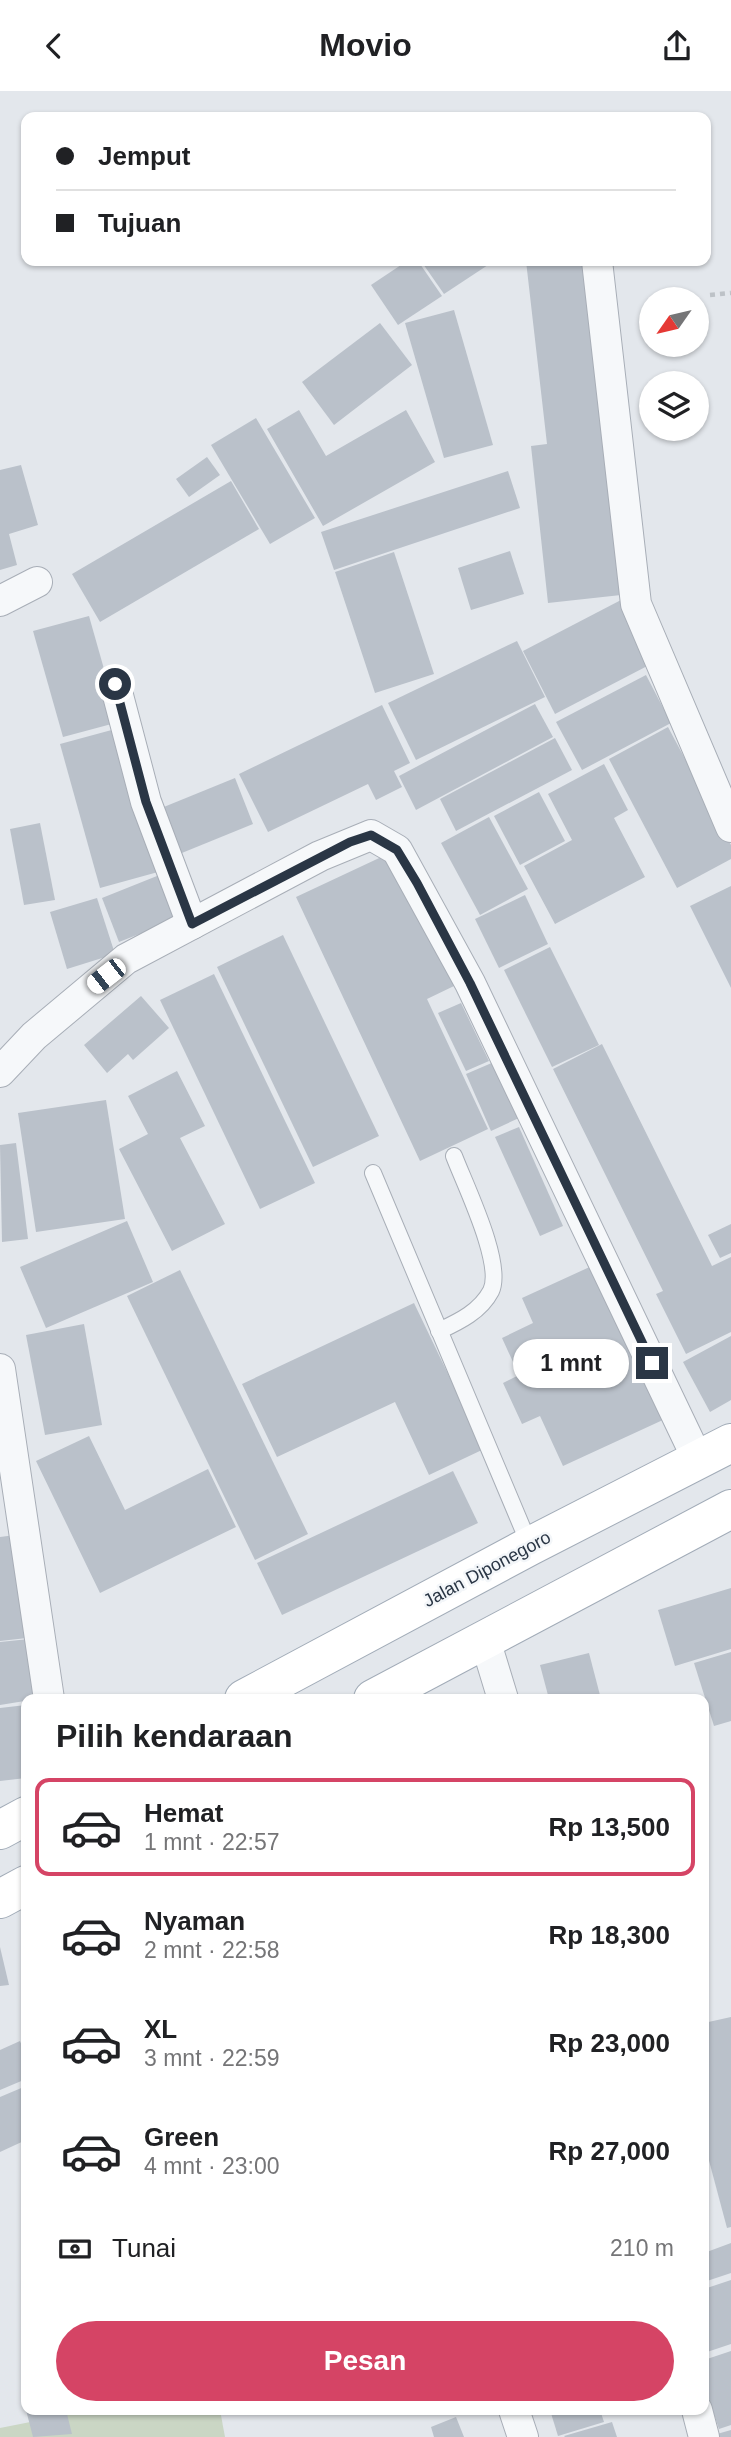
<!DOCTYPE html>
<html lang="id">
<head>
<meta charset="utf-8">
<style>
  :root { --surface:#fff; --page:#f2f2f2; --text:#202124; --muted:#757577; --line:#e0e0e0; --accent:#d54465 }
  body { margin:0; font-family:Arial,sans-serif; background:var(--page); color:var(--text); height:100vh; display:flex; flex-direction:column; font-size:26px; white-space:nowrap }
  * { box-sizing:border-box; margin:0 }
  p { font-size:23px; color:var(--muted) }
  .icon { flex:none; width:38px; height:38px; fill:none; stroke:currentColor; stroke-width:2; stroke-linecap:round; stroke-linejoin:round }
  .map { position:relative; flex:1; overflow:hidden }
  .drawer { position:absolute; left:21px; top:1603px; width:688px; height:721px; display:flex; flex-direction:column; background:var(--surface); border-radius:14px; box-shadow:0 2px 5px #0004 }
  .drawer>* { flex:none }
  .guide { position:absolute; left:21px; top:21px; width:690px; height:154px; border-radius:14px; box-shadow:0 2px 5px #0004; display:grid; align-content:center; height:154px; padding:0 35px; background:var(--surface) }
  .needle { width:46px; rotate:236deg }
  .tools { position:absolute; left:639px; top:196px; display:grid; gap:14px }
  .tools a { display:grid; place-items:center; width:70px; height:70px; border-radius:50%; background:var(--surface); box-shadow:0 2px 5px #0004; font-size:35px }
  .end { position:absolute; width:32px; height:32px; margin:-16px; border:9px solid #2a3645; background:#fff; box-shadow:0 0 0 4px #fff }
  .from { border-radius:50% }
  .bubble { position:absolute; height:49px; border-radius:24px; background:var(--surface); box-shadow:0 2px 5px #0004; font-size:23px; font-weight:600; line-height:49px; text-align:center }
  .car { position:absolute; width:21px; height:42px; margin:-21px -10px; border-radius:9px; box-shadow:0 0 5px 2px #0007; background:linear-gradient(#fff 24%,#345 0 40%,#fff 0 76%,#345 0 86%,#fff 0) }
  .guide b { display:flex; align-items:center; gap:24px; height:66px; font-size:26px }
  .guide b+b { border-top:2px solid var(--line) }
  .guide i { width:18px; height:18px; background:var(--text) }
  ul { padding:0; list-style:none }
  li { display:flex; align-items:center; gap:21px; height:98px; margin:0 14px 10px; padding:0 21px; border:4px solid transparent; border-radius:14px }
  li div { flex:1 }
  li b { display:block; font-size:26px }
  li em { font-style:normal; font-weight:600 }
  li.on { border-color:var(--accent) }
  li>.icon { width:63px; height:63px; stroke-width:1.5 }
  h2 { padding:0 35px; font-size:32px; line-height:84px }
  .pay { display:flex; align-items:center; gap:18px; height:77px; padding:0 35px; font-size:26px }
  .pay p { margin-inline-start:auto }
  .button { display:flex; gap:14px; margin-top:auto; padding:14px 35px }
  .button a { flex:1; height:80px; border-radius:42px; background:var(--accent); color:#fff; font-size:28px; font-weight:600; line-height:80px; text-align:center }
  header { display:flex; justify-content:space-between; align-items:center; height:91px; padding:0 35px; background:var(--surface); font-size:32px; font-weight:600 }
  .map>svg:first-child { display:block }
  .green { fill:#cad6c4 }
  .building { fill:#bac1ca }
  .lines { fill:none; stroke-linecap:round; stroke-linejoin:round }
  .service-casing { stroke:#a8aeb7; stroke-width:18 }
  .minor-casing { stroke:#a8aeb7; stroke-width:32 }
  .primary-casing { stroke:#a2acb8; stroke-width:40 }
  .path { stroke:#bdc2c7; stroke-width:4.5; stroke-dasharray:5 5; stroke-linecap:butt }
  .service { stroke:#f6f8fa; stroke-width:16 }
  .minor { stroke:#f6f8fa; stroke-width:30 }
  .primary { stroke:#fff; stroke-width:38 }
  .route { stroke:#2a3645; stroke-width:9 }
  .labels { text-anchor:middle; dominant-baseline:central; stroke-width:5; stroke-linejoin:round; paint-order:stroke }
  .street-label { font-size:18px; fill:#2a3645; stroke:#f3f6f9 }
</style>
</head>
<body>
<header><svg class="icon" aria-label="back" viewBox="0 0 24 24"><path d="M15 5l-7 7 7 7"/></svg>Movio<svg class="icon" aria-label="share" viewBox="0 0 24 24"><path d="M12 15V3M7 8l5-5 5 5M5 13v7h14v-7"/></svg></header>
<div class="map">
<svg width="731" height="2346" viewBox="0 0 731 2346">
  <rect width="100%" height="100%" fill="#e3e7ec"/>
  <polygon class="green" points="91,2319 220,2319 225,2346 0,2346 0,2337"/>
  <g class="building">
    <polygon points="407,170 418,170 442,205 398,234 371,194"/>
    <polygon points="421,170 494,170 444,203"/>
    <polygon points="526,170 584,170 621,504 548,512 531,355 547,353"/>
    <polygon points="454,219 493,354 444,367 405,232"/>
    <polygon points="380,232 412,274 334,334 302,291"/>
    <polygon points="299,319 326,365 406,319 435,371 323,435 267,338"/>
    <polygon points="256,327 315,427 270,453 211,354"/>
    <polygon points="207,366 220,384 189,406 176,388"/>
    <polygon points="21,374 38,434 9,443 17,474 0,479 0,379"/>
    <polygon points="508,380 520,417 334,479 321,441"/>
    <polygon points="231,390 259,438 100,531 72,483"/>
    <polygon points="510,460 524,503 471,519 458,477"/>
    <polygon points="394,461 434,583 375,602 335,481"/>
    <polygon points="621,509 653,572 555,623 523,560"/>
    <polygon points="89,525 119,631 63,646 33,540"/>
    <polygon points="517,550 545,606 416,669 388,612"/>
    <polygon points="646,584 671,632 582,679 556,631"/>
    <polygon points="535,613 553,646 416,719 399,685"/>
    <polygon points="382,614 410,672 394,680 402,696 376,709 368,693 268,741 239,683"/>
    <polygon points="668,636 731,754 731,768 677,797 609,668"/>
    <polygon points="119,637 158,781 100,797 60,653"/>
    <polygon points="555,647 572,679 456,740 440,708"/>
    <polygon points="604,673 628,719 614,727 645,786 555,833 524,775 572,749 548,703"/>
    <polygon points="235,687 253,733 172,766 154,720"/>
    <polygon points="539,701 565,750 520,774 494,725"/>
    <polygon points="489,726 528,798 480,824 441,752"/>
    <polygon points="40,732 55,809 24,814 10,738"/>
    <polygon points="392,761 454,895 427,908 488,1038 420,1070 296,806"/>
    <polygon points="162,783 180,827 119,851 102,807"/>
    <polygon points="731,795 731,897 690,815"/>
    <polygon points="525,804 548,853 499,877 475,828"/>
    <polygon points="97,807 115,863 67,878 50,821"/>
    <polygon points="283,844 379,1045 313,1076 217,876"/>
    <polygon points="550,856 599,954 552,976 504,879"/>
    <polygon points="214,883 315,1092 260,1118 160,909"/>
    <polygon points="141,905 169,937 133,969 128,963 107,982 84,954"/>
    <polygon points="461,912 489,970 466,980 438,922"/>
    <polygon points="602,953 712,1175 731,1166 731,1241 686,1263 656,1203 663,1200 553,978"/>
    <polygon points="494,971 519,1027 491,1040 466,983"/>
    <polygon points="177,980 205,1035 180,1047 225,1133 172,1160 119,1058 148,1043 128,1005"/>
    <polygon points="106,1009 125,1128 36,1141 18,1022"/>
    <polygon points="519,1036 563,1135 540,1145 495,1046"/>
    <polygon points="16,1052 28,1148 2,1151 0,1054"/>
    <polygon points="127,1130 153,1191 46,1237 20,1176"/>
    <polygon points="731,1133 731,1162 720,1167 708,1144"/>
    <polygon points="594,1174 665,1328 563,1375 540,1325 522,1333 503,1292 519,1284 502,1247 533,1232 522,1207"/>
    <polygon points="180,1179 308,1443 255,1469 127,1205"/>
    <polygon points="414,1212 484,1358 429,1384 395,1311 277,1366 242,1293"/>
    <polygon points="84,1233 102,1334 45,1344 26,1244"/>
    <polygon points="731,1245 731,1309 710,1321 683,1271"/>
    <polygon points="89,1345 125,1419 208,1378 236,1436 100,1502 36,1370"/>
    <polygon points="453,1380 478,1432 282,1524 257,1472"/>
    <polygon points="23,1443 36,1546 0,1550 0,1446"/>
    <polygon points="731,1497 731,1558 675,1575 658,1519"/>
    <polygon points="29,1548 37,1608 0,1614 0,1551"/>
    <polygon points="731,1561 731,1630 714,1635 694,1572"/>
    <polygon points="589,1562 601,1608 549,1608 540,1574"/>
    <polygon points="26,1614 26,1687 0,1690 0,1617"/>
    <polygon points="0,1856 9,1894 0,1895"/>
    <polygon points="731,1926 731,2136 727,2137 704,2051 704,1932"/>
    <polygon points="20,1950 26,1965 26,1988 0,1999 0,1959"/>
    <polygon points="26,1995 26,2049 0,2061 0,2006"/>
    <polygon points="731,2152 731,2182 704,2191 704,2162"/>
    <polygon points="731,2189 731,2253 704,2262 704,2198"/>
    <polygon points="731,2260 731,2334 719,2338 709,2308 704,2308 704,2269"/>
    <polygon points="26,2319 66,2319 72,2343 33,2346"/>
    <polygon points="550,2319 600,2319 604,2331 558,2345"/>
    <polygon points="456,2326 464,2346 434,2346 431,2336"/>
    <polygon points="612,2331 617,2346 565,2346 564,2345"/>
    <polygon points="731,2339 731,2346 710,2346 710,2345"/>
  </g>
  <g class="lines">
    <defs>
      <g id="service">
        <polyline points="373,1082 530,1455"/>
        <path d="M439 1240C458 1231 480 1221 491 1200 504 1173 465 1094 454 1065"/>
      </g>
      <g id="minor">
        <polyline points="597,170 636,513 731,736"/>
        <polyline points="0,510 37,491"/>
        <polyline points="115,593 146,711 192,833"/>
        <polyline points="0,981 34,945 126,868 320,765 371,744 397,759 470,892 698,1369"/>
        <polyline points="0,1278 49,1608"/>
        <polyline points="485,1549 503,1608"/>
        <polyline points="514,2319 523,2346"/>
        <polyline points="697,2319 704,2346"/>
      </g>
      <g id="primary">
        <polyline points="244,1608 530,1455 731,1352"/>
        <polyline points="373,1608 731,1418"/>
        <polyline points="0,1739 26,1725"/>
        <polyline points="0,1808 26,1794"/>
      </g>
    </defs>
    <use href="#service" class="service-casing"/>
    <use href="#minor" class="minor-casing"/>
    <use href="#primary" class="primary-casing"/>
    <polyline class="path" points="710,204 731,202"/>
    <use href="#service" class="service"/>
    <use href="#minor" class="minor"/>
    <use href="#primary" class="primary"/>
  </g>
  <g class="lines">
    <polyline class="route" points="115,593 146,711 192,833 350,751 371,744 397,759 417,792 470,892 652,1272"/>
  </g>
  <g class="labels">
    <g class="street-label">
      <text transform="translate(487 1478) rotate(-28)">Jalan Diponegoro</text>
    </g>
  </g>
</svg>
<div class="tools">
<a><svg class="needle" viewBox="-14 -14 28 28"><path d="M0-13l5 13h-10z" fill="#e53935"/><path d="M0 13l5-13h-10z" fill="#757577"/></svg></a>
<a><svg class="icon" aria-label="layers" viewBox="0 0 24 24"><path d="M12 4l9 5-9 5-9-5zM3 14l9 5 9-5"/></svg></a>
</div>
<i class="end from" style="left:115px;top:593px"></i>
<i class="end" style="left:652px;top:1272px"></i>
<div class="bubble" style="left:513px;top:1248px;width:116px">1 mnt</div>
<i class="car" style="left:106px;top:885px;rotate:232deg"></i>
<div class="guide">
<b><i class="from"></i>Jemput</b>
<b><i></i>Tujuan</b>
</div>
<section class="drawer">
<h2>Pilih kendaraan</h2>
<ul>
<li class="on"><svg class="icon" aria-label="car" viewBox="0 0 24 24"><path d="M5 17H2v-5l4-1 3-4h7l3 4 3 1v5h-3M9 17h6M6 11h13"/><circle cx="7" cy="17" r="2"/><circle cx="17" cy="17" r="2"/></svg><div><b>Hemat</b><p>1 mnt · 22:57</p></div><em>Rp 13,500</em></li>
<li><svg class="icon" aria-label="car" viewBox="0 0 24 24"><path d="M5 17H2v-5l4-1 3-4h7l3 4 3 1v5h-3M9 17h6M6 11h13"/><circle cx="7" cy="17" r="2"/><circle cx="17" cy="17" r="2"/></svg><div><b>Nyaman</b><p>2 mnt · 22:58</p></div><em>Rp 18,300</em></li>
<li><svg class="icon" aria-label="car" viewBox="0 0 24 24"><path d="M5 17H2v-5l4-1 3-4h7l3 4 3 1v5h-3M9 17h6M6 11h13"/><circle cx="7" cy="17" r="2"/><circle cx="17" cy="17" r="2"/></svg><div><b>XL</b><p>3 mnt · 22:59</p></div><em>Rp 23,000</em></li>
<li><svg class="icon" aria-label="car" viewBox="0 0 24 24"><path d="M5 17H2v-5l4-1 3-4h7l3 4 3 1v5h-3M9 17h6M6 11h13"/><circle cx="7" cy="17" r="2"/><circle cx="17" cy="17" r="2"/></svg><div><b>Green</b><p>4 mnt · 23:00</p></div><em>Rp 27,000</em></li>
</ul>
<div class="pay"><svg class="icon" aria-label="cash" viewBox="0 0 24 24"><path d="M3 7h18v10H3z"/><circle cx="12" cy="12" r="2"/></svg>Tunai<p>210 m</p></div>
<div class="button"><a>Pesan</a></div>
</section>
</div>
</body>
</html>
